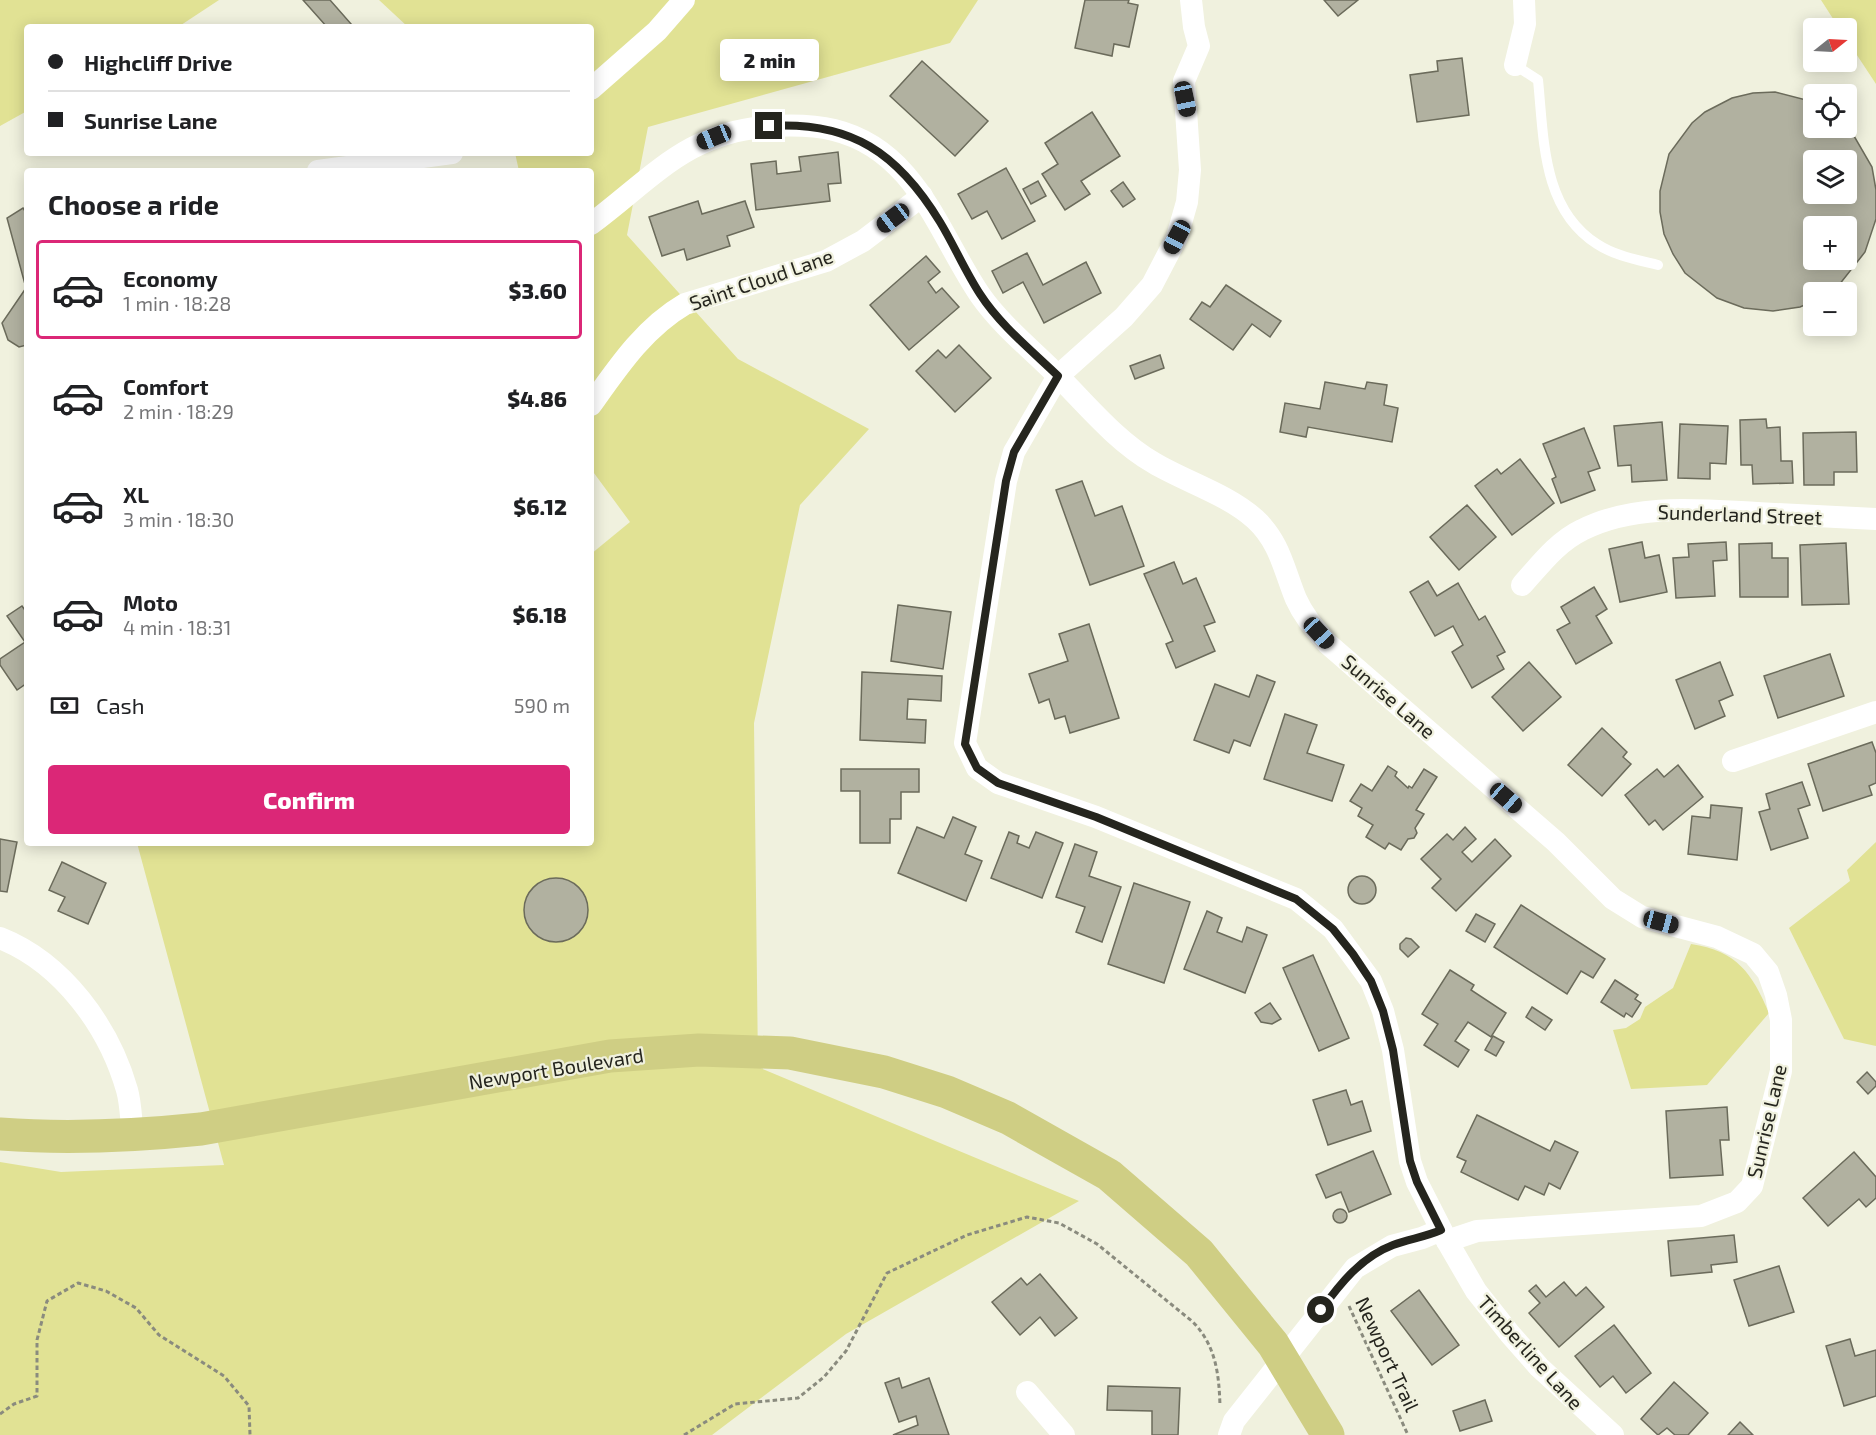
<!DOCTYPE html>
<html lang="en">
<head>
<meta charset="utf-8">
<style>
  :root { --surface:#fff; --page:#f2f2f2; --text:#202124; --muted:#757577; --line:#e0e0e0; --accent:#db2777 }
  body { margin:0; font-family:"Exo 2",sans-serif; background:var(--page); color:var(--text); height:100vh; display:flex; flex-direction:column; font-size:22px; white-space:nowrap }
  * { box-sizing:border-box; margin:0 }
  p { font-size:20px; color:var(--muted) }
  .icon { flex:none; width:33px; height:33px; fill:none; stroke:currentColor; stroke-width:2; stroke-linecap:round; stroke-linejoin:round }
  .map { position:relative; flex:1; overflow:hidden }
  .drawer { position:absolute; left:24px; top:168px; width:570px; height:678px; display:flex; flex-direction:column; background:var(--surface); border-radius:6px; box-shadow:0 3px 15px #0003 }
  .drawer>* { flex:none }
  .hud { position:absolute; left:24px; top:24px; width:570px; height:132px; border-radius:6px; box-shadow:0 3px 15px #0003; display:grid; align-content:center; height:132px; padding:0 24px; background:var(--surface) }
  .needle { width:39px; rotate:72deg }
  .buttons { position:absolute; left:1803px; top:18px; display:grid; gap:12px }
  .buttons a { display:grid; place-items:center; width:54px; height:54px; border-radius:6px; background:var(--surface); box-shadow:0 3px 15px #0003; font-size:30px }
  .end { position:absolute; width:27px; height:27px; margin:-14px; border:8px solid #25251e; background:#fff; box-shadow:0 0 0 3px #fff }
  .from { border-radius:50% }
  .bubble { position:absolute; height:42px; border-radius:6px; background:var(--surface); box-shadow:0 3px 15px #0003; font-size:20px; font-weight:800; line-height:42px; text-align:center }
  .car { position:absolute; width:18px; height:36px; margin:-18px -9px; border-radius:8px; box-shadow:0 0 4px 2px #0007; background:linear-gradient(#222 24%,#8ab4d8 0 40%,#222 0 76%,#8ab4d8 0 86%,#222 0) }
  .hud b { display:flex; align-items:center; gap:21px; height:57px; font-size:22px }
  .hud b+b { border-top:2px solid var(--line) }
  .hud i { width:15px; height:15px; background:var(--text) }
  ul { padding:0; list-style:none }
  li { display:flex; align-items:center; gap:18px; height:99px; margin:0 12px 9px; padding:0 12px; border:3px solid transparent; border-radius:6px }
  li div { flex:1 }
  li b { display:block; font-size:22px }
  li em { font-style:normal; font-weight:800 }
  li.on { border-color:var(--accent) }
  li>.icon { width:54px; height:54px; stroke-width:1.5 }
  h2 { padding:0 24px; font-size:27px; line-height:72px }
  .pay { display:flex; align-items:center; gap:15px; height:66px; padding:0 24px; font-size:22px }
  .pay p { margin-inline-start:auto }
  .button { display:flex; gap:12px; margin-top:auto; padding:12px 24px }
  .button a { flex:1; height:69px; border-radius:6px; background:var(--accent); color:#fff; font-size:24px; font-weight:800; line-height:69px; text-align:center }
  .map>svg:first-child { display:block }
  .green { fill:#e1e294 }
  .building { fill:#b1b1a0; stroke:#6b6b5b; stroke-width:1.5; fill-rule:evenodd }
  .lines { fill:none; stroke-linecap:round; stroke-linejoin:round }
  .path { stroke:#8a8b7e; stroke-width:3; stroke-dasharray:4.5 3; stroke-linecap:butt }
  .lane { stroke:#fff; stroke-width:10 }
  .street { stroke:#fff; stroke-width:22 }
  .primary { stroke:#cfce84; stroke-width:33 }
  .route { stroke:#25251e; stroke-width:8 }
  .labels { text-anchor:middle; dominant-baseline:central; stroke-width:4.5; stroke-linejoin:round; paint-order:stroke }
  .street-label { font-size:20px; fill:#25251e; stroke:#f0f1de }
</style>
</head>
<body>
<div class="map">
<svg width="1876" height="1435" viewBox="0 0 1876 1435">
  <rect width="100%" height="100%" fill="#f0f1de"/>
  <g class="green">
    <polygon points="0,0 219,0 178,27 27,27 27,111 0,126"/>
    <polygon points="379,0 978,0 950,43 648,127 627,235 738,359 869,429 800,505 754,723 758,1067 1079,1201 846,1334 712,1435 0,1435 0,1162 61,1172 224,1165 137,843 591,843 591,554 630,522 591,469 591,171 519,171 515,153 591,153 591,27 408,27"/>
    <polygon points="1821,0 1876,0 1876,84 1847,40 1846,28 1839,28"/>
    <polygon points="1876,842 1876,1046 1844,1039 1789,928 1850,881 1847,870"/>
    <path d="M1691 944C1737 951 1752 973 1769 1013L1707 1085 1631 1089 1613 1030 1626 1028 1640 1019 1645 1007 1673 988Z"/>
  </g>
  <g class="building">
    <polygon points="303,0 330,0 352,25 327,27"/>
    <polygon points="1085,0 1129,0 1128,3 1138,5 1129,47 1114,44 1112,56 1075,48"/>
    <polygon points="1324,0 1358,0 1338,16"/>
    <polygon points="1462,58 1469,115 1417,122 1410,75 1438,71 1437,61"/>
    <polygon points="922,61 988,121 955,156 890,96"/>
    <path d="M1775 92 1814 102V128L1846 126 1850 129 1872 167 1876 190V219L1865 252 1839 285 1829 292H1814V301L1800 307 1773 311 1744 308 1717 298 1685 273 1673 254 1664 234 1660 212V191L1669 154 1692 123 1705 112 1732 98 1753 93ZM1814 160H1846V194H1814ZM1814 226H1846V260H1814Z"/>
    <polygon points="1092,112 1120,156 1081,181 1090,194 1065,210 1042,174 1058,164 1045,143"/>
    <polygon points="838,152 841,183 828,184 830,201 756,210 751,164 776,161 777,174 801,171 799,157"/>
    <polygon points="1006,168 1035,221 1002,239 987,211 972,219 958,194"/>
    <polygon points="1038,181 1046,196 1031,204 1023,189"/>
    <polygon points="1123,182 1135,199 1123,207 1111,191"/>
    <polygon points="698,201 702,214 745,201 754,227 727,236 730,246 687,260 684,249 662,256 649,217"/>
    <polygon points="23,208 27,214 27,345 19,347 8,340 2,323 26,288 7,218"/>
    <polygon points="1027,253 1043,285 1086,262 1101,293 1044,323 1023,282 1003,293 992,271"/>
    <polygon points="926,256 940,272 928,282 936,293 942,288 959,307 909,350 870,305"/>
    <polygon points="1226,285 1281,321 1270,337 1252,324 1233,350 1190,319 1202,302 1210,307"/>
    <polygon points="959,345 991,378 955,412 916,371 938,350 946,358"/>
    <polygon points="1160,355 1164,368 1135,379 1130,366"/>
    <polygon points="1325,382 1365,389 1367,382 1387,385 1384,405 1398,408 1392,442 1308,427 1306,437 1280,432 1285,403 1320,409"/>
    <polygon points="1766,419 1767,428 1780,427 1781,461 1792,461 1793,483 1753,484 1752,465 1741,465 1740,420"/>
    <polygon points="1662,422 1667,480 1632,482 1631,465 1618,466 1614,426"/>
    <polygon points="1680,424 1728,426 1726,464 1710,463 1710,479 1678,478"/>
    <polygon points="1584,428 1600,468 1588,472 1595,490 1561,503 1552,479 1556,477 1543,444"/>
    <polygon points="1856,432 1857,472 1834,472 1834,485 1804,485 1803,433"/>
    <polygon points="1520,459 1554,503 1512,535 1475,486 1497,469 1501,474"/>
    <polygon points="1082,481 1095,516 1122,506 1144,566 1090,585 1056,490"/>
    <polygon points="1467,505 1496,537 1459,570 1430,537"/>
    <polygon points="1642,542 1645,558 1659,555 1667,592 1620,602 1609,549"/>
    <polygon points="1726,542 1727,560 1713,561 1715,596 1676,598 1673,558 1689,557 1688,544"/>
    <polygon points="1772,543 1772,558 1788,558 1788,597 1740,597 1739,544"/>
    <polygon points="1846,543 1849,604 1802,605 1800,545"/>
    <polygon points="1174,562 1183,584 1196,578 1215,622 1204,626 1215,651 1176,668 1166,644 1173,641 1144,574"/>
    <polygon points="1428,581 1437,596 1458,583 1479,620 1485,616 1505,652 1497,656 1504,669 1472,688 1452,652 1463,645 1453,626 1435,636 1410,592"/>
    <polygon points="1594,587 1607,609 1596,616 1612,643 1576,664 1557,630 1570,623 1561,607"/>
    <polygon points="898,605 951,612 943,669 891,661"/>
    <polygon points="22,606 27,613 27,683 17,690 0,665 0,659 25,642 7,616"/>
    <polygon points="1089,624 1119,718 1070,733 1065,716 1055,719 1049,699 1039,703 1029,674 1068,661 1059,634"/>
    <polygon points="1830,654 1844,696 1778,718 1764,676"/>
    <polygon points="1529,662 1561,697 1523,731 1492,697"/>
    <polygon points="1720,662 1733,695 1719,701 1725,716 1695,729 1676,680"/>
    <polygon points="862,672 942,676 941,701 908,699 907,719 926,720 925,743 860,740"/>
    <polygon points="1257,675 1275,682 1250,746 1234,740 1229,753 1194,740 1215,684 1249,697"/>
    <polygon points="1285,714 1317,725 1307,753 1344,765 1332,801 1264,779"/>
    <polygon points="1602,728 1627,752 1623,757 1631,764 1602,796 1568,765"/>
    <polygon points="1872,742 1876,753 1876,783 1869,786 1872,795 1823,811 1808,764"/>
    <polygon points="1678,765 1703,797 1663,830 1655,820 1649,825 1625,795 1657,769 1664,777"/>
    <polygon points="1388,766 1397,772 1395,776 1408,788 1409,786 1412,788 1424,769 1437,777 1416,810 1424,814 1415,828 1417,833 1414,838 1408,839 1401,850 1389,843 1385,849 1366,837 1373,825 1358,816 1362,808 1350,801 1361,784 1372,791"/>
    <polygon points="841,769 919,769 919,792 901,792 901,819 890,819 890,843 860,843 860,791 841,791"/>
    <polygon points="1802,782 1810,805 1798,809 1808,838 1771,850 1759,812 1770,809 1766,794"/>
    <polygon points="1711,805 1742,808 1737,860 1688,854 1692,816 1710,818"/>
    <polygon points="953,817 976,827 965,854 982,861 966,901 898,873 917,827 944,838"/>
    <polygon points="1465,827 1476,839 1462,852 1472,862 1495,839 1511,856 1456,911 1432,888 1441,879 1421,859 1447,834 1453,840"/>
    <polygon points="1009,832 1019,836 1017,843 1029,848 1036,832 1063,843 1042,898 991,878"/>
    <polygon points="0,839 17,842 7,892 0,891"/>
    <polygon points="1075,844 1097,852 1089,876 1121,887 1102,942 1076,932 1085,907 1056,897"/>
    <polygon points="62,862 106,883 88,924 58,911 65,897 49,890"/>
    <circle cx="1362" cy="890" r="14"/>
    <circle cx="556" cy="910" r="32"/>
    <polygon points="1134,883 1190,902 1164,983 1108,964"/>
    <polygon points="1521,905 1605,959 1593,978 1581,971 1567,994 1494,947"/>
    <polygon points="1207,911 1222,918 1217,932 1242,942 1247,927 1267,935 1245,993 1184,969"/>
    <polygon points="1476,914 1495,924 1485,942 1466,931"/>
    <polygon points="1406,938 1411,939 1419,947 1408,957 1400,949 1400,944"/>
    <polygon points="1313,955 1349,1038 1319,1051 1283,968"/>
    <polygon points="1450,970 1474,985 1471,990 1506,1013 1491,1037 1468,1022 1455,1041 1469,1050 1458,1067 1424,1045 1438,1024 1422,1014"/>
    <polygon points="1615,980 1638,995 1635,999 1641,1003 1632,1017 1626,1013 1624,1017 1601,1002"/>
    <polygon points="1270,1003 1281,1019 1272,1024 1261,1022 1255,1013"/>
    <polygon points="1532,1007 1552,1020 1545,1030 1526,1017"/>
    <polygon points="1493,1036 1504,1042 1496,1056 1485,1050"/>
    <polygon points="1867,1072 1876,1082 1876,1086 1868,1094 1857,1082"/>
    <polygon points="1346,1090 1351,1105 1362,1101 1371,1131 1328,1145 1313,1100"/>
    <polygon points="1727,1107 1729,1140 1720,1140 1723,1175 1670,1178 1666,1111"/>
    <polygon points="1477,1115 1550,1151 1555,1141 1578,1152 1560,1189 1549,1183 1544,1195 1525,1186 1518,1200 1461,1172 1466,1161 1457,1157"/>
    <polygon points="1373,1151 1391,1194 1349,1212 1341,1192 1326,1198 1316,1175"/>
    <polygon points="1854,1152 1876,1177 1876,1198 1866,1207 1859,1199 1828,1226 1803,1198"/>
    <circle cx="1340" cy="1216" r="7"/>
    <polygon points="1734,1235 1737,1262 1711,1265 1712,1272 1671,1276 1668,1241"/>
    <polygon points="1779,1266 1794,1312 1749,1326 1734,1280"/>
    <polygon points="1040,1274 1077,1318 1055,1336 1040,1317 1020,1335 992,1302 1021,1278 1027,1285"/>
    <polygon points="1564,1282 1576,1296 1586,1287 1604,1307 1559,1347 1529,1313 1540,1303 1529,1291 1536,1285 1546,1297"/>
    <polygon points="1419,1290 1459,1345 1432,1365 1391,1311"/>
    <polygon points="1614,1325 1651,1373 1626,1393 1613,1376 1600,1387 1575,1356"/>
    <polygon points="1850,1339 1855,1356 1876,1350 1876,1396 1844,1406 1826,1346"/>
    <polygon points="899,1378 902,1388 929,1378 949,1435 893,1435 918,1425 916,1416 899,1422 885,1383"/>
    <polygon points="1674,1382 1708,1413 1688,1435 1675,1435 1667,1428 1658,1435 1641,1419"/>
    <polygon points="1108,1386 1180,1388 1178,1435 1152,1435 1152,1411 1107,1410"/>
    <polygon points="1485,1400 1492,1421 1460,1431 1453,1411"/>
    <polygon points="1740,1422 1753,1435 1728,1435"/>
  </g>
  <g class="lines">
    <g class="path">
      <polyline points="1349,1306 1408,1435"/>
      <polyline points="0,1414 14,1404 37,1396 37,1340 47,1301 78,1283 106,1291 136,1308 159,1335 224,1376 249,1406 250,1435"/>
      <path d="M684 1435 735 1404 798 1398 824 1377 846 1351 887 1273 967 1235 1027 1217 1059 1223 1097 1244 1193 1322C1216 1346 1219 1374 1220 1406"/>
    </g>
    <path class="lane" d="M1515 65 1538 80C1544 139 1542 209 1597 244 1615 256 1638 260 1658 265"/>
    <g class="street">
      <polyline points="1191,0 1194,27 1199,46 1184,81 1190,170 1187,202 1177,237 1152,285 1124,317 1058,376 1014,452 1006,481 965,743 977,768 998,783 1096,817 1296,899 1333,929 1371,981 1383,1011 1393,1050 1410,1161 1417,1182 1447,1241 1476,1291 1510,1334 1539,1367 1613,1435"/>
      <polyline points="1515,65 1525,24 1524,0"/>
      <polyline points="591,89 657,31 684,0"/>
      <polyline points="318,171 452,153"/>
      <path d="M591 224C655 176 688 131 773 126 794 125 814 125 834 130 916 150 938 233 980 295 1001 325 1031 349 1057 375 1087 405 1116 441 1154 463 1186 482 1227 494 1255 519 1280 542 1284 570 1296 599 1304 617 1316 630 1328 644L1556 842 1613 899 1642 917 1717 937 1753 954 1768 972 1776 995 1781 1020V1071L1752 1186 1737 1202 1701 1216 1477 1231 1447 1241"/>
      <path d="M591 405C618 367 644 328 685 304L826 261 863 241 922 196"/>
      <path d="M1522 585C1540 565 1557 542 1582 530 1635 503 1700 510 1757 513 1797 515 1836 517 1876 519"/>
      <polyline points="1733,761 1876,712"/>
      <path d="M0 938C63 963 109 1027 127 1090 131 1104 131 1121 133 1136"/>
      <polyline points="1027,1392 1064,1435"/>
      <polyline points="1229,1435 1234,1421 1355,1268 1392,1246 1422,1238 1441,1230"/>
    </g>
    <path class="primary" d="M0 1134C68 1139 134 1136 201 1129L610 1056 699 1050 790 1053 884 1072 947 1092 1008 1118 1109 1175 1199 1253 1273 1344 1328 1435"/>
  </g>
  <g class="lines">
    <path class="route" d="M769 126C851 121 898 153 940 222 954 245 965 271 980 294 1000 325 1031 350 1058 376L1014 452 1006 481 965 744 977 768 998 783 1096 817 1296 899 1333 929 1353 954 1371 981 1383 1011 1393 1050 1410 1161 1417 1182 1441 1230C1425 1237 1409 1239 1393 1245 1361 1257 1340 1284 1321 1310"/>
  </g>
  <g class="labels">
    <g class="street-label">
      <text transform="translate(761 279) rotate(-19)">Saint Cloud Lane</text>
      <text transform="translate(1740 514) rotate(2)">Sunderland Street</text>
      <text transform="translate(1389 696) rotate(41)">Sunrise Lane</text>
      <text transform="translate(556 1068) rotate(-9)">Newport Boulevard</text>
      <text transform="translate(1766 1121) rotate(-77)">Sunrise Lane</text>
      <text transform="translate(1531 1352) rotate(48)">Timberline Lane</text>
      <text transform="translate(1388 1354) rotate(65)">Newport Trail</text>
    </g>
  </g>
</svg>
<div class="buttons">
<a><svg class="needle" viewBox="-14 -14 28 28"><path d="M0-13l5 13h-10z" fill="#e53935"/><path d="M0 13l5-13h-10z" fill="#757577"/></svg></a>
<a><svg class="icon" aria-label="locate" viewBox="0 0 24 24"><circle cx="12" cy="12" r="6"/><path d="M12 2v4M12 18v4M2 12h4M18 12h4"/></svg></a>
<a><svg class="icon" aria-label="layers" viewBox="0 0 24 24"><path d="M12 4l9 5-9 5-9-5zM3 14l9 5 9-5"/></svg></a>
<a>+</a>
<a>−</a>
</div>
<i class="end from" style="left:1321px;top:1310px"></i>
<i class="end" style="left:769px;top:126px"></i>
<div class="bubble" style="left:720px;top:39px;width:99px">2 min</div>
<i class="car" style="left:1185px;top:99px;rotate:168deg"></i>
<i class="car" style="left:714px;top:137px;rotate:248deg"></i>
<i class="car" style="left:893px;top:218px;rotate:233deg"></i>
<i class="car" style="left:1177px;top:237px;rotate:208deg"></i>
<i class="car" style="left:1319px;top:633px;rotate:137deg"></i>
<i class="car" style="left:1506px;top:798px;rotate:131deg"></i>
<i class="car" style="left:1661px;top:922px;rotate:105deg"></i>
<div class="hud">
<b><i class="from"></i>Highcliff Drive</b>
<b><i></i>Sunrise Lane</b>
</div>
<section class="drawer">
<h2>Choose a ride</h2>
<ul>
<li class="on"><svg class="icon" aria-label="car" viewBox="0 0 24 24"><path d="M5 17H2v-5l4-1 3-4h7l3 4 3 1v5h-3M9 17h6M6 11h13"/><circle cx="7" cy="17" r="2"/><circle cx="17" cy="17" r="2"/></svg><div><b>Economy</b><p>1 min · 18:28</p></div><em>$3.60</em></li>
<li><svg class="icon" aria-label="car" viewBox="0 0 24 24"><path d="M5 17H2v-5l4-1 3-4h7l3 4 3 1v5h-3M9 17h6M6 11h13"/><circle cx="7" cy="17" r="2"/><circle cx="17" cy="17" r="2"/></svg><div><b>Comfort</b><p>2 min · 18:29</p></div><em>$4.86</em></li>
<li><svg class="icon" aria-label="car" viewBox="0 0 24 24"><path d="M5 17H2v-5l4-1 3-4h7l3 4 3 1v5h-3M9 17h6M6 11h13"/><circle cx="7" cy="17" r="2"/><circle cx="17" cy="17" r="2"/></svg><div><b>XL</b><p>3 min · 18:30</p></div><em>$6.12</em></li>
<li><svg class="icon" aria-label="car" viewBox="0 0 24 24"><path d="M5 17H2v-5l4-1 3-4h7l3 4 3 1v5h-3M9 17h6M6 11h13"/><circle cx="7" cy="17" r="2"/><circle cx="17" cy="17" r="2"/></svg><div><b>Moto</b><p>4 min · 18:31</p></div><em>$6.18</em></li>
</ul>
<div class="pay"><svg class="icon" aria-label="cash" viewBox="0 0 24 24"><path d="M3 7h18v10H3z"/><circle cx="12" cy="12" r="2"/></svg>Cash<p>590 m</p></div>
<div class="button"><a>Confirm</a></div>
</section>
</div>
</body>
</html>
